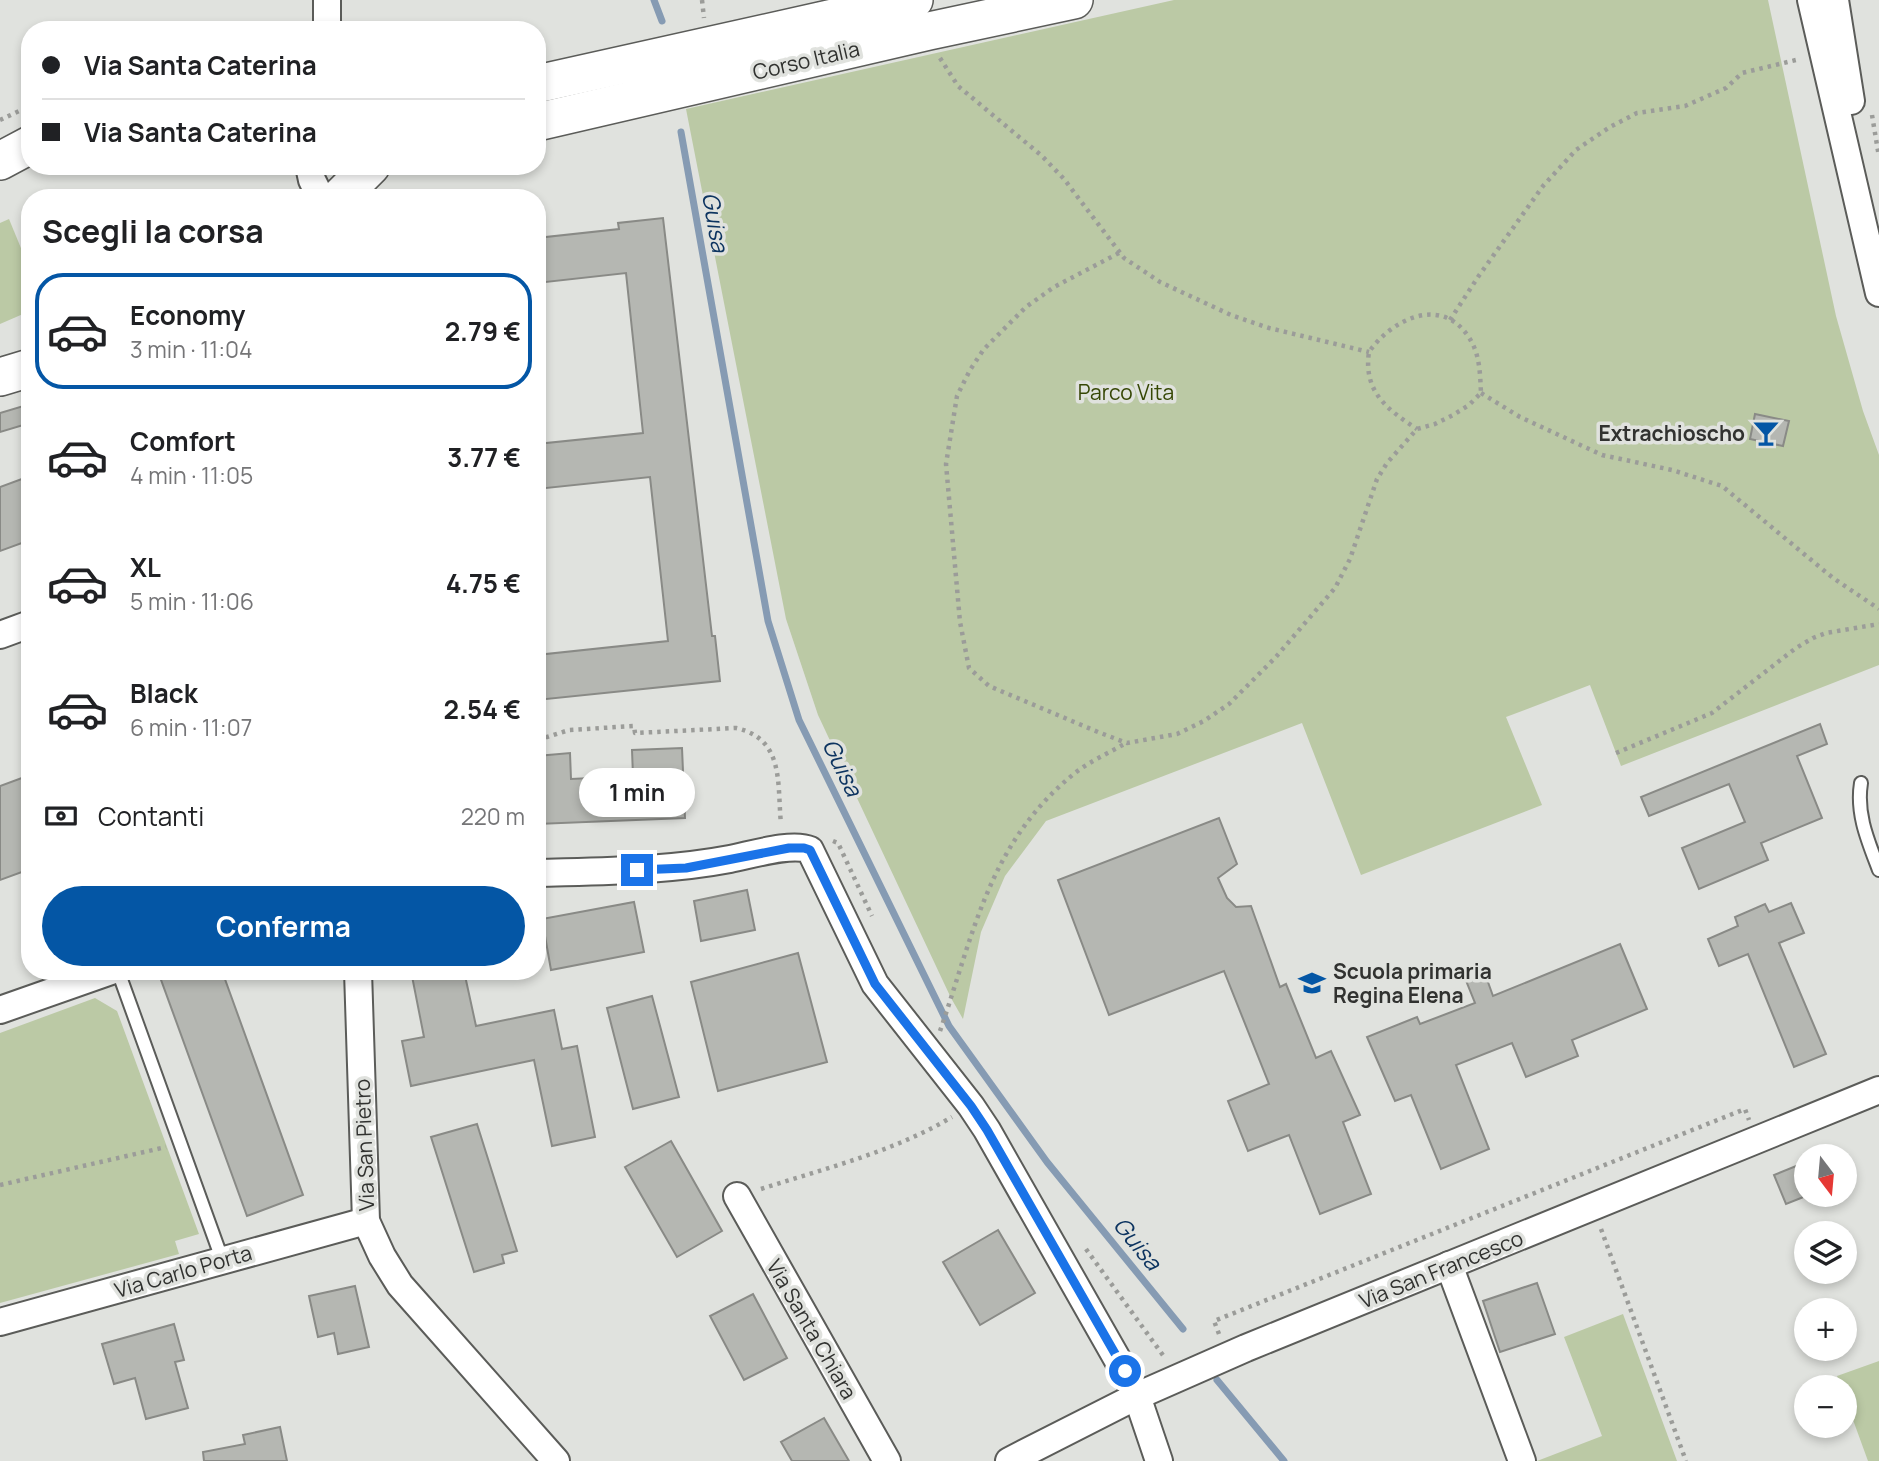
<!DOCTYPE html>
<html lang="it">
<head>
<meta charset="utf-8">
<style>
  :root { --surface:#fff; --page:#f6f6f6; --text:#202124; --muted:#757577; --line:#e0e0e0; --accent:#0456a5 }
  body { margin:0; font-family:Manrope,sans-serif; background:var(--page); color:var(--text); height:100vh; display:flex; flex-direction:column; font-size:26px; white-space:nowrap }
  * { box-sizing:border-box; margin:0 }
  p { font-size:23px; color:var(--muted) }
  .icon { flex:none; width:38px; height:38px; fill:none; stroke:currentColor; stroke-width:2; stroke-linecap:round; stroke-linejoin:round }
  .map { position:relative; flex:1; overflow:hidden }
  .drawer { position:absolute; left:21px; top:189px; width:525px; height:791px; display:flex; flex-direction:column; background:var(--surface); border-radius:28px; box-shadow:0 4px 10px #0003 }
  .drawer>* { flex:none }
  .banner { position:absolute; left:21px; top:21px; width:525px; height:154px; border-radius:28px; box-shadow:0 4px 10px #0003; display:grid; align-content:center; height:154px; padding:0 21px; background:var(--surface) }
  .needle { width:46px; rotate:164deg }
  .controls { position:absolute; left:1794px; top:1144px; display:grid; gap:14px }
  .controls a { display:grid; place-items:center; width:63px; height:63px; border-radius:50%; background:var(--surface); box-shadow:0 4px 10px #0003; font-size:35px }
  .end { position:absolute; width:32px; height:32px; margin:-16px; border:9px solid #1a73e8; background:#fff; box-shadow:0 0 0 4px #fff }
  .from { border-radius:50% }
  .bubble { position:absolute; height:49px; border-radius:24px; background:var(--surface); box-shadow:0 4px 10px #0003; font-size:23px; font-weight:700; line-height:49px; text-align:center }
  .banner b { display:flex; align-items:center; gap:24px; height:66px; font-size:26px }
  .banner b+b { border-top:2px solid var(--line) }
  .banner i { width:18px; height:18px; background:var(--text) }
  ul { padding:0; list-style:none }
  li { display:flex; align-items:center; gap:21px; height:116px; margin:0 14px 10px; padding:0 7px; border:4px solid transparent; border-radius:28px }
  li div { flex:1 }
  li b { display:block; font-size:26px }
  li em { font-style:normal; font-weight:700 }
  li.selected { border-color:var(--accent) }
  li>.icon { width:63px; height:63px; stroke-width:1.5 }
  h2 { padding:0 21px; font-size:32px; line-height:84px }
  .pay { display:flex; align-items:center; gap:18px; height:77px; padding:0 21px; font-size:26px }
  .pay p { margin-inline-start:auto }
  .primary-button { display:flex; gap:14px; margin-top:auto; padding:14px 21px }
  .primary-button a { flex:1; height:80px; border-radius:42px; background:var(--accent); color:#fff; font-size:28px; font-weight:700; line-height:80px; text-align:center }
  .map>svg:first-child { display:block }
  .green { fill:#bbc9a5 }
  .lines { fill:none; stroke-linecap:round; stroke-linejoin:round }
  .stream { stroke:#869bb3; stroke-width:7 }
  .building { fill:#b5b7b2; stroke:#898a86; stroke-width:2 }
  .lane-casing { stroke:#5b5c59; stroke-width:16 }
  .street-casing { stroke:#5b5c59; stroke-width:30 }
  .secondary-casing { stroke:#5b5c59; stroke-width:40 }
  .path { stroke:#9b9c99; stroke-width:4.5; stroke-dasharray:3.5 5; stroke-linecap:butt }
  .lane { stroke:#fff; stroke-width:12 }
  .street { stroke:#fff; stroke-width:26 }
  .secondary { stroke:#fff; stroke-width:37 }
  .route { stroke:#1a73e8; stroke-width:9 }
  .labels { text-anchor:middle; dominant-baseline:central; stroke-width:7; stroke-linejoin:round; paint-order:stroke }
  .street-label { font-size:21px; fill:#313230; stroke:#e0e2de }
  .park-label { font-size:21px; fill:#364705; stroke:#e0e2de }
  .poi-label { font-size:21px; font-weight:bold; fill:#313230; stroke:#e0e2de; text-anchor:end }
  .water-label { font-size:23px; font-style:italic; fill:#0d3460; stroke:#e0e2de }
</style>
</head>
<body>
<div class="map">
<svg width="1879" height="1461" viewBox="0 0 1879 1461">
  <rect width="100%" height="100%" fill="#e0e2de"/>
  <g class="green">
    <polygon points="1174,0 1768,0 1836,316 1863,411 1879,455 1879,665 1621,766 1590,685 1506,717 1542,805 1361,875 1302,723 1046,821 1005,876 981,932 963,1019 951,998 818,715 786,619 686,109"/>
    <polygon points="9,219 30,270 30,311 0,324 0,223"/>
    <polygon points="95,998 117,1011 199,1234 175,1241 179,1254 0,1303 0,1033"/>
    <polygon points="1623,1314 1677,1461 1537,1461 1602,1436 1564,1337"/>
    <polygon points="1879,1361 1879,1461 1868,1461 1845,1398 1844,1388 1841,1388 1837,1376"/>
  </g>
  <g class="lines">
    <g class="stream">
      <polyline points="654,0 662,21"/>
      <polyline points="681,132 768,621 799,720 949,1026 1047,1162 1183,1329"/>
      <polyline points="1217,1380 1284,1461"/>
    </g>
  </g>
  <g class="building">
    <polygon points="663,218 712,636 715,636 720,681 537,700 537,655 668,641 650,477 537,489 537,444 643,433 626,273 537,283 537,238 619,229 618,223"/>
    <polygon points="30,404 30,423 0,432 0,413"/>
    <polygon points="1755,414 1789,421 1783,446 1750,439"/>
    <polygon points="30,476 30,540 0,551 0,487"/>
    <polygon points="1820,724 1827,744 1797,756 1822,818 1761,843 1768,860 1699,889 1682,848 1745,822 1729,784 1649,816 1641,797"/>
    <polygon points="682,748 685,818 537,824 537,756 570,753 571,779 633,776 632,750"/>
    <polygon points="30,775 30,869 0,880 0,786"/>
    <polygon points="1219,818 1237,864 1218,878 1227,898 1236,907 1251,906 1280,987 1286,984 1316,1058 1331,1051 1360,1115 1343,1122 1371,1194 1320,1214 1289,1135 1248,1151 1228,1101 1269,1084 1224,971 1109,1015 1058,880"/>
    <polygon points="747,890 755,930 701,941 694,901"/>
    <polygon points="634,902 644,952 551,970 542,919"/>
    <polygon points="1791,903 1804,933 1779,943 1826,1054 1794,1067 1748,954 1719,966 1708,939 1738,926 1735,917 1765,904 1769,912"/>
    <polygon points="1620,944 1647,1009 1572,1040 1578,1056 1526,1077 1512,1043 1456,1065 1489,1149 1441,1169 1411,1095 1395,1101 1367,1037 1417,1017 1420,1024 1475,1003 1465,978 1484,971 1493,996"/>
    <polygon points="798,953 827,1062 718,1091 691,982"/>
    <polygon points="177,971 222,971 303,1195 247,1216 160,977"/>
    <polygon points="411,971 464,971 476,1026 554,1010 562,1049 577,1046 595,1137 552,1146 534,1060 411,1086 402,1041 424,1037"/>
    <polygon points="652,996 679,1097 633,1109 607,1008"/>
    <polygon points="477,1124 517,1251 502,1255 504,1263 474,1272 431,1137"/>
    <polygon points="671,1141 722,1231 677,1257 625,1167"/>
    <polygon points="1806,1162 1806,1196 1786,1204 1774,1175"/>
    <polygon points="998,1230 1035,1293 980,1325 943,1262"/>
    <polygon points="1537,1283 1555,1334 1500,1352 1483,1301"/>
    <polygon points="355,1286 369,1347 338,1354 334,1333 318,1337 309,1296"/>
    <polygon points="753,1294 787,1358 744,1380 710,1316"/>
    <polygon points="174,1324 184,1360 175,1362 188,1408 146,1419 135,1378 114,1384 102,1344"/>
    <polygon points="824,1418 849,1461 792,1461 781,1442"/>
    <polygon points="280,1427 287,1461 204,1461 203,1452 245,1444 243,1435"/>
  </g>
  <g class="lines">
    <defs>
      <g id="lane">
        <path d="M1861 783C1856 814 1868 841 1879 870"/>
        <polyline points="118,971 222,1259"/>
      </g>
      <g id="street">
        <polyline points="1811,0 1879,293"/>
        <polyline points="1835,0 1851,101"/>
        <polyline points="327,30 327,0"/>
        <polyline points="309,166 312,180 321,198"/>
        <polyline points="0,635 30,624"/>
        <path d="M537 873C602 871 667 871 730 859 751 855 792 842 810 850L875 984 971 1106 987 1130 1124 1371 1137 1396 1159 1461"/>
        <polyline points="358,971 366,1221 382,1256 400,1285 556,1461"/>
        <polyline points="0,1010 111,971"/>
        <polyline points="737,1196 887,1461"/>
        <polyline points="1449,1265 1522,1461"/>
        <polyline points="0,1322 366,1221"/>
        <polyline points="1009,1461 1137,1396 1246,1348 1879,1090"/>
      </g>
      <g id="secondary">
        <polyline points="537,84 914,0"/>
        <polyline points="537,122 929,31 1074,0"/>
        <polyline points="0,161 30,145"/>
        <polyline points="339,198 371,166"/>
        <polyline points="0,377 30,368"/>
      </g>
    </defs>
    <use href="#lane" class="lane-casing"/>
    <use href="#street" class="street-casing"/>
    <use href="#secondary" class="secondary-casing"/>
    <g class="path">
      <polyline points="702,0 704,18"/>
      <polyline points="940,58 958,86 1042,156 1064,179 1124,258 1160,282 1231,315 1269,328 1369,352"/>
      <polyline points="1872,115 1879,157"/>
      <polyline points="0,120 30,106"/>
      <path d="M1119 253 1054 287 1026 307 984 349 970 370 957 396 946 464 960 622 969 668 989 686 1098 732 1127 743 1177 734 1204 721 1229 704 1275 658 1335 588 1350 559 1377 479 1387 463 1417 429 1435 424 1453 415 1469 405 1481 393C1480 373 1480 353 1468 336 1440 295 1391 320 1369 352 1363 392 1388 410 1417 429"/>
      <polyline points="1450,320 1478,277 1543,186 1576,150 1610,127 1637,113 1685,106 1726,88 1742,73 1800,59"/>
      <polyline points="1481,393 1520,417 1602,455 1672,470 1722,486 1833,578 1879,609"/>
      <path d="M537 737H547L569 730 634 726 635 733 736 728C785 739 777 784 781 824"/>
      <polyline points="1616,753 1712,713 1796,648 1813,638 1826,633 1879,624"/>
      <polyline points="833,841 838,843 872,916"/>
      <path d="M940 1031C974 933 989 842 1075 773 1090 761 1109 753 1126 743"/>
      <polyline points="0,1185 166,1147"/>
      <path d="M761 1189C826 1168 893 1152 952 1117"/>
      <polyline points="1601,1229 1686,1461"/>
      <polyline points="1086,1249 1165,1358"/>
      <polyline points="1219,1334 1214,1321 1745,1109 1749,1120"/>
    </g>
    <use href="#lane" class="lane"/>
    <use href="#street" class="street"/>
    <use href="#secondary" class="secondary"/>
  </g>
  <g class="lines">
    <polyline class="route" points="637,870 686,868 789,848 804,848 810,850 875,984 971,1106 987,1130 1125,1371"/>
  </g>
  <defs>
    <symbol id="bar-bare" viewBox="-9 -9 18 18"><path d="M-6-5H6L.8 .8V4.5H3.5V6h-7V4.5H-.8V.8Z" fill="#0456a5" stroke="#e0e2de" stroke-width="2.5" paint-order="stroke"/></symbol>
    <symbol id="school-bare" viewBox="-9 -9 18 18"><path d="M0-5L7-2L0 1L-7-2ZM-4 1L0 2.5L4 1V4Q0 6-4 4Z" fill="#0456a5" stroke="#e0e2de" stroke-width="2.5" paint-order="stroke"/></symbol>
  </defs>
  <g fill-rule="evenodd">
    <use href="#bar-bare" x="1747" y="414" width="38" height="38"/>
    <use href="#school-bare" x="1293" y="964" width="38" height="38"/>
  </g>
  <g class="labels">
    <g class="street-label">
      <text transform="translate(806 60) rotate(-13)">Corso Italia</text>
      <text transform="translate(364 1145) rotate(-92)">Via San Pietro</text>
      <text transform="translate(1441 1269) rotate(-22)">Via San Francesco</text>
      <text transform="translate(183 1271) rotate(-16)">Via Carlo Porta</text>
      <text transform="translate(812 1329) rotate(60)">Via Santa Chiara</text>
    </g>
    <g class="park-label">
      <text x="1126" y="392">Parco Vita</text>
    </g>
    <g class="poi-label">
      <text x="1745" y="433">Extrachioscho</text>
      <text x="1333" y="971" text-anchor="start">Scuola primaria<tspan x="1333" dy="24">Regina Elena</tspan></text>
    </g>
    <g class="water-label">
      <text transform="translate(716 222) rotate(80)">Guisa</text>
      <text transform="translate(843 767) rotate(64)">Guisa</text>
      <text transform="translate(1138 1243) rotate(51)">Guisa</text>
    </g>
  </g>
</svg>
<div class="controls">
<a><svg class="needle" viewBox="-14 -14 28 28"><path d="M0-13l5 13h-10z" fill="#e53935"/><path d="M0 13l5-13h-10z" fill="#757577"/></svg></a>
<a><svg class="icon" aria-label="layers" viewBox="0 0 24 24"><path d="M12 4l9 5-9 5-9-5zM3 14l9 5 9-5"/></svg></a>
<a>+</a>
<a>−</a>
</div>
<i class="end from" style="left:1125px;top:1371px"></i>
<i class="end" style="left:637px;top:870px"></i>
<div class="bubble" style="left:579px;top:768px;width:116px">1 min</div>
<div class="banner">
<b><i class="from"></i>Via Santa Caterina</b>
<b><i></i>Via Santa Caterina</b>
</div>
<section class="drawer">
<h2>Scegli la corsa</h2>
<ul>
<li class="selected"><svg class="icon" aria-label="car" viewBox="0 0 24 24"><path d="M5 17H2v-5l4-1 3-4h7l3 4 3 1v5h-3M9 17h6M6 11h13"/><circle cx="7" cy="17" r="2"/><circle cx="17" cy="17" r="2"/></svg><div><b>Economy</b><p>3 min · 11:04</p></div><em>2.79 €</em></li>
<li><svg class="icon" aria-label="car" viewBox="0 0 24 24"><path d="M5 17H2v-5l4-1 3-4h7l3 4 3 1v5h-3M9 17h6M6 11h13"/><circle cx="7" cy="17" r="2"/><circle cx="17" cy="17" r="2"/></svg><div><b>Comfort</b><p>4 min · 11:05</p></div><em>3.77 €</em></li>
<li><svg class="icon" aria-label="car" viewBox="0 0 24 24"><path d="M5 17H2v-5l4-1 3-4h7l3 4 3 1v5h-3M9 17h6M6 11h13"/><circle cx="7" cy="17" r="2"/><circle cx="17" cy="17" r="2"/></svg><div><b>XL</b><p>5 min · 11:06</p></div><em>4.75 €</em></li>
<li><svg class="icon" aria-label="car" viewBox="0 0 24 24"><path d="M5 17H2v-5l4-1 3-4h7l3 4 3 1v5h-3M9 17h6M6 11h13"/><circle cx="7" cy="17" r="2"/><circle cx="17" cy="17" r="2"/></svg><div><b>Black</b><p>6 min · 11:07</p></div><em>2.54 €</em></li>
</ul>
<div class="pay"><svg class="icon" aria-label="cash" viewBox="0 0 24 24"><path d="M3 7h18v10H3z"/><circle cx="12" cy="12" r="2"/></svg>Contanti<p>220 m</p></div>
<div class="primary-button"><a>Conferma</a></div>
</section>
</div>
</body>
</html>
